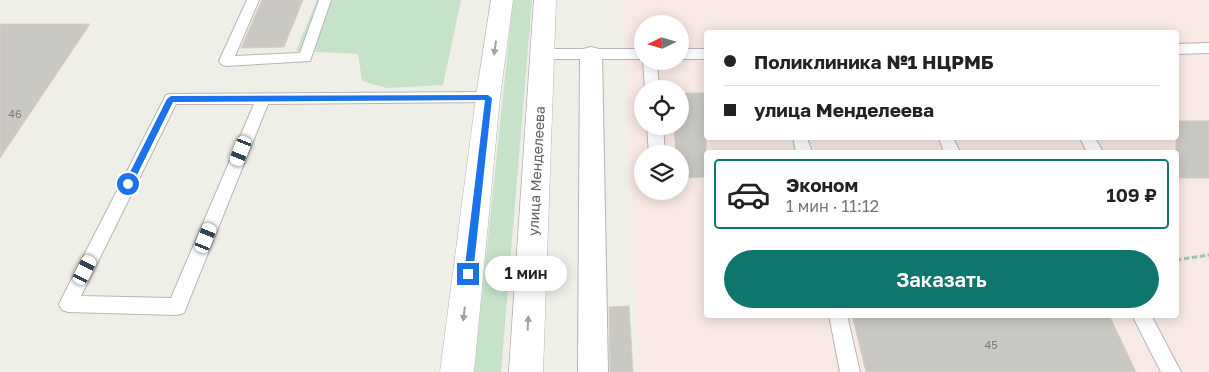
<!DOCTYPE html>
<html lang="ru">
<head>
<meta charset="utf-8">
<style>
  :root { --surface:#fff; --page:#f2f2f2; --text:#222; --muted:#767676; --line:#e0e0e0; --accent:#0f766e }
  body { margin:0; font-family:"Golos Text",sans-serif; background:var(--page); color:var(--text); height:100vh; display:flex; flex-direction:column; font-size:19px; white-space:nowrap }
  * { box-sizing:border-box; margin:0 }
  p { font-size:16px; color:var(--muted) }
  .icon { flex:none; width:28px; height:28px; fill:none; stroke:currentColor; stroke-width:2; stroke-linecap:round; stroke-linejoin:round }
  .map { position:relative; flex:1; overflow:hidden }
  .sheet { position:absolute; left:704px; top:150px; width:475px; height:168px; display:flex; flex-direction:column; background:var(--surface); border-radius:5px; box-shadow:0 2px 12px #0003 }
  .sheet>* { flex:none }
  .banner { position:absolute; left:704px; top:30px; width:475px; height:110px; border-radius:5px; box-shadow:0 2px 12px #0003; display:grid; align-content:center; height:110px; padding:0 20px; background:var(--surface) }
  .needle { width:32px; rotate:265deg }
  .tools { position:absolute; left:634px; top:15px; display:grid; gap:10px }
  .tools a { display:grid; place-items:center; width:55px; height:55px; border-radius:50%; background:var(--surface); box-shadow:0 2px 12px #0003; font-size:25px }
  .end { position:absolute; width:22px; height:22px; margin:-11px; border:6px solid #1a73e8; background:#fff; box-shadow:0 0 0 2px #fff }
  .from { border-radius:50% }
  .bubble { position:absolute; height:35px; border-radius:18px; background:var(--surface); box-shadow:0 2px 12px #0003; font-size:16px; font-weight:600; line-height:35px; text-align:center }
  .car { position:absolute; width:15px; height:30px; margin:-15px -8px; border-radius:6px; box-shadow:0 0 4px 1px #0007; background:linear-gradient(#fff 24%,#345 0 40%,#fff 0 76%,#345 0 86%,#fff 0) }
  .banner b { display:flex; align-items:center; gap:18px; height:48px; font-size:19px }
  .banner b+b { border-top:1px solid var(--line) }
  .banner i { width:12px; height:12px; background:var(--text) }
  ul { padding:9px 0 0; list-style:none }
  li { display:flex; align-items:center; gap:15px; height:70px; margin:0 10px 8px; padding:0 10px; border:2px solid transparent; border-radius:5px }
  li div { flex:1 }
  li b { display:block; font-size:19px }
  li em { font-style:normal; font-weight:600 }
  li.on { border-color:var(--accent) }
  li>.icon { width:45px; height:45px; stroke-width:1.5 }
  .button { display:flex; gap:10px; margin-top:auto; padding:10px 20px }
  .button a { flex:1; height:58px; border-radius:30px; background:var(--accent); color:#fff; font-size:20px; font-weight:600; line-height:58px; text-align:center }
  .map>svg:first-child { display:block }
  .medical { fill:#f9e9e5; fill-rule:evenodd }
  .green { fill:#c6e3c9 }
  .building { fill:#cac8c3; stroke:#d3d0c5 }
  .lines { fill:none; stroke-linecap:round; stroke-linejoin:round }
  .service-casing { stroke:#b4b5ba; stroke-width:2 }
  .pedestrian-casing { stroke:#b4b5ba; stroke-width:2 }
  .tertiary-casing { stroke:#b4b5ba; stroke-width:1 }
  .path { stroke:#9fc4ae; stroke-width:3; stroke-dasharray:5.5 2.5; stroke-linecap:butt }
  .service { fill:#fff; fill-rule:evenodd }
  .pedestrian { fill:#fff; fill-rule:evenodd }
  .tertiary { fill:#fff; fill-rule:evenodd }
  .oneway { fill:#9ea0a3 }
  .route { fill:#1a73e8 }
  .labels { text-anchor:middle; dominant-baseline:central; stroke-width:4.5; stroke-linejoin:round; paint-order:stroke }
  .number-label { font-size:11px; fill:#797a7c }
  .street-label { font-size:14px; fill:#5e6065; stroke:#fff }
</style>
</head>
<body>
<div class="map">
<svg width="1209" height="372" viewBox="0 0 1209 372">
  <rect width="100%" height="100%" fill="#efeee7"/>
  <path class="medical" d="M623 0H1209V372H638ZM642 24H680V61H642ZM706 32H1176V138H706ZM642 89H680V126H642ZM706 152H1176V315H706ZM642 154H680V191H642Z"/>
  <g class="green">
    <polygon points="317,0 461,0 443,85 387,88 362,81 358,54 296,51"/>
    <polygon points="513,0 532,0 501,372 474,372"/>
  </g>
  <g class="building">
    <polygon points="262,0 303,0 284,47 241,48"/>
    <polygon points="0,24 90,24 0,158"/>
    <polygon points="680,93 706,93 706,177 680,178 680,154 676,154 674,126 680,126"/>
    <rect x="1176" y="121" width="33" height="57"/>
    <polygon points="629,306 633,372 610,372 609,307"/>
    <polygon points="852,315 1109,315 1136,372 866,372"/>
  </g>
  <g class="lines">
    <defs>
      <g id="service">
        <polygon points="247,0 259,0 235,56 300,53 319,0 331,0 310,61 226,66 221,64 219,61"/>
        <polygon points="1209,43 1209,53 1176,54 1176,44"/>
        <polygon points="542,49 642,49 642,59 542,59 537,57 535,54 537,51"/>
        <rect x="680" y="49" width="26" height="10"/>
        <polygon points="643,61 657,61 659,89 645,89"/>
        <path d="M488 92 493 93 495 97 493 101 488 102 268 104 184 313 177 315 68 312 62 310 59 304 62 298 166 95 171 94ZM176 104H254L171 298 81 296Z"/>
        <polygon points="647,126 663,126 665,154 649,154"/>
        <polygon points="793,138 807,138 812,152 796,152"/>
        <polygon points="939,138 953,138 960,152 944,152"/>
        <polygon points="1080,138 1095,138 1103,152 1087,152"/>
        <polygon points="829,315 847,315 860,372 840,372"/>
        <polygon points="1132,315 1151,315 1181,372 1161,372"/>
      </g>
      <polygon id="pedestrian" points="591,47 599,49 602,54 608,372 578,372 580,54 583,49"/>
      <g id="tertiary">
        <polygon points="491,0 513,0 500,97 474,372 440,372 476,97"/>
        <polygon points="534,0 556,0 543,372 509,372"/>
      </g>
    </defs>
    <use href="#service" class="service-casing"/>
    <use href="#pedestrian" class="pedestrian-casing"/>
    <use href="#tertiary" class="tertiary-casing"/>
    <polyline class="path" points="1176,260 1209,255"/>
    <use href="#service" class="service"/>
    <use href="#pedestrian" class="pedestrian"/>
    <use href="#tertiary" class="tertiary"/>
  </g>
  <defs><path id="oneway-solid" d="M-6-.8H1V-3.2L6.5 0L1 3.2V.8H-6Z" transform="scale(1.25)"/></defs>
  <g class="oneway">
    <use href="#oneway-solid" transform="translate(495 48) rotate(98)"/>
    <use href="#oneway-solid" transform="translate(464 314) rotate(97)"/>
    <use href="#oneway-solid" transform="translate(528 323) rotate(-87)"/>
  </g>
  <polygon class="route" points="488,95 492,98 473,274 468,278 464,274 485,100 173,102 131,187 128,188 124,184 167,99 171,96"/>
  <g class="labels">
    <g class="number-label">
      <text x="15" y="113">46</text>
      <text x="991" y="344">45</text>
    </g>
    <g class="street-label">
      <text transform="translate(536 171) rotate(-87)">улица Менделеева</text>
    </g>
  </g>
</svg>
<div class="tools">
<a><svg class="needle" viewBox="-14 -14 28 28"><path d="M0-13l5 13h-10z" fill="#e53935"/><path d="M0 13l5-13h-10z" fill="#767676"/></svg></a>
<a><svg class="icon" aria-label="locate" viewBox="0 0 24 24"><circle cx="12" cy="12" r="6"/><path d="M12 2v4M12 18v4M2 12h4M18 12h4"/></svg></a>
<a><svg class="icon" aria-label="layers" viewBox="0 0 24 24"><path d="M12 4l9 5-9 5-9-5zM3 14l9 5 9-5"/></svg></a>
</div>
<i class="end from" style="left:128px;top:184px"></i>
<i class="end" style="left:468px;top:274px"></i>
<div class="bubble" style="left:485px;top:256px;width:82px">1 мин</div>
<i class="car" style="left:241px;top:151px;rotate:202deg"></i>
<i class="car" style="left:206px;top:238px;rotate:22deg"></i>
<i class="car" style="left:85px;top:270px;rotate:27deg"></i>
<div class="banner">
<b><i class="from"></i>Поликлиника №1 НЦРМБ</b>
<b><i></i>улица Менделеева</b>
</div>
<section class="sheet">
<ul>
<li class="on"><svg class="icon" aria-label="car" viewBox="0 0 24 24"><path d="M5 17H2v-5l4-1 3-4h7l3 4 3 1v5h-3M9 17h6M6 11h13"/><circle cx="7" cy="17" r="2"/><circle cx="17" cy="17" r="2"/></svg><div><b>Эконом</b><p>1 мин · 11:12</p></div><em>109 ₽</em></li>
</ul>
<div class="button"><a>Заказать</a></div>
</section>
</div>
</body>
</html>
